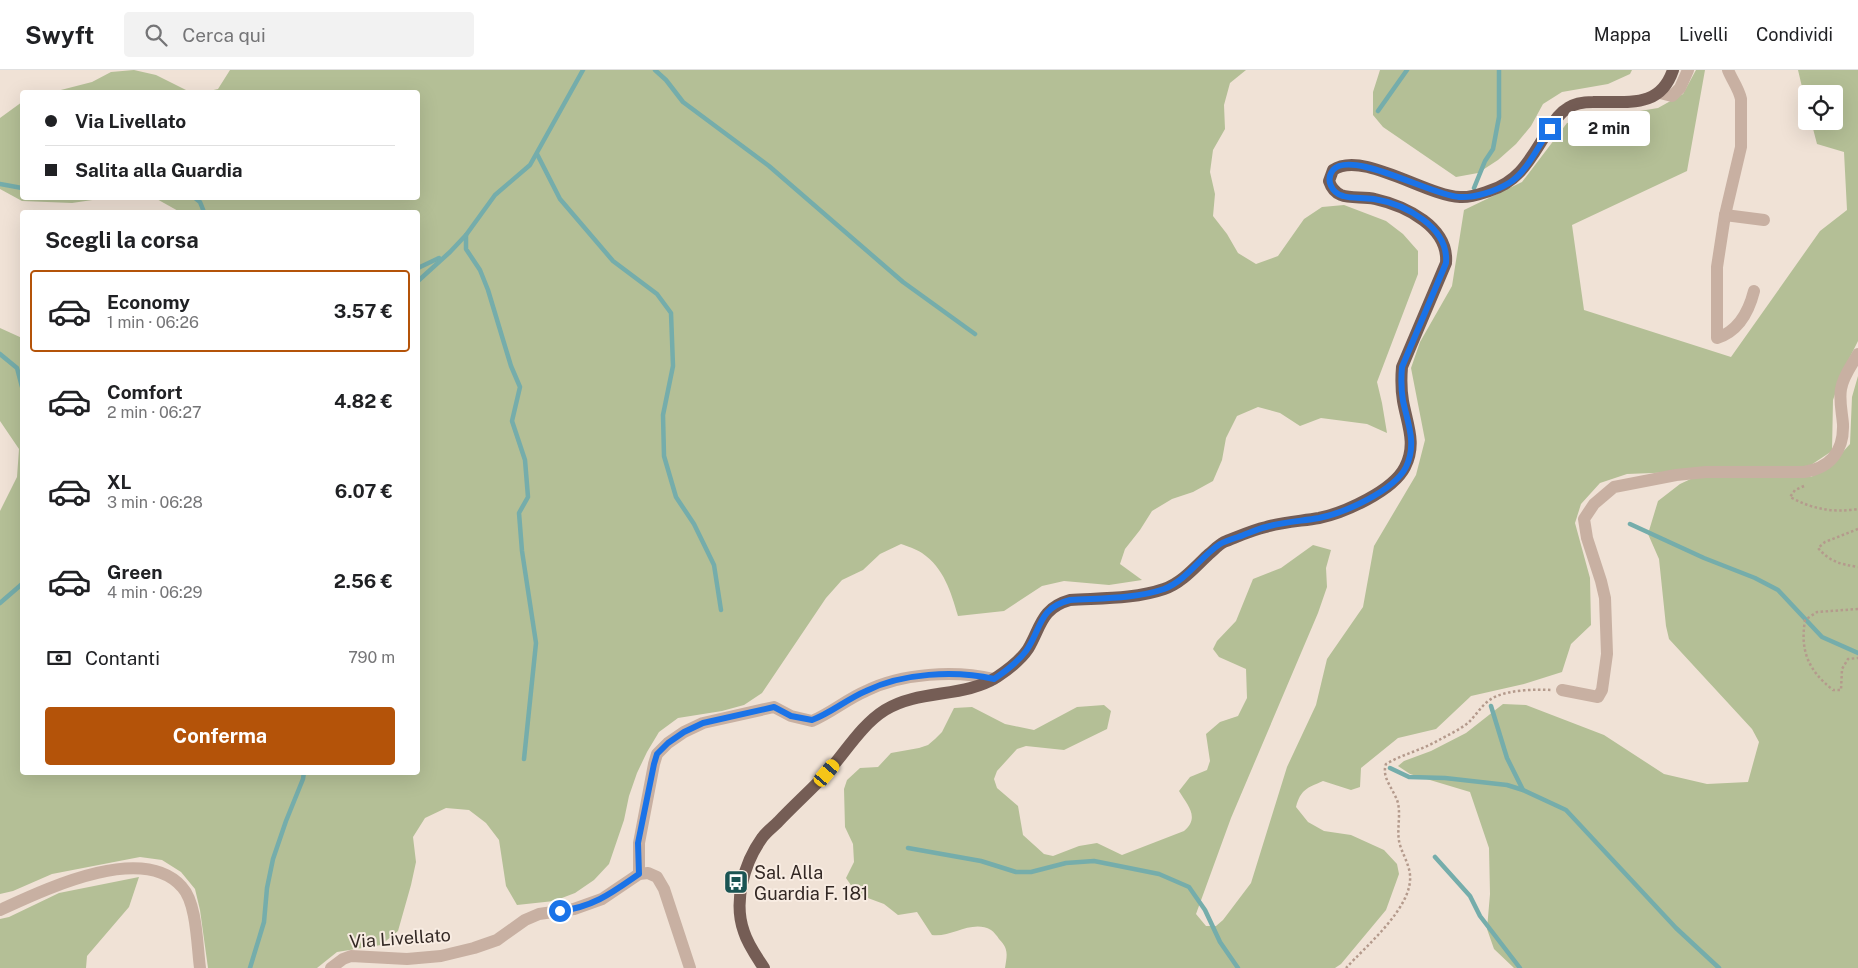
<!DOCTYPE html>
<html lang="it">
<head>
<meta charset="utf-8">
<style>
  :root { --surface:#fff; --page:#f2f2f2; --text:#202124; --muted:#757577; --line:#e0e0e0; --accent:#b45309 }
  body { margin:0; font-family:"Public Sans",sans-serif; background:var(--page); color:var(--text); height:100vh; display:flex; flex-direction:column; font-size:19px; white-space:nowrap }
  * { box-sizing:border-box; margin:0 }
  p { font-size:16px; color:var(--muted) }
  .icon { flex:none; width:28px; height:28px; fill:none; stroke:currentColor; stroke-width:2; stroke-linecap:round; stroke-linejoin:round }
  .map { position:relative; flex:1; overflow:hidden }
  .drawer { position:absolute; left:20px; top:140px; width:400px; height:565px; display:flex; flex-direction:column; background:var(--surface); border-radius:5px; box-shadow:0 5px 20px #0002 }
  .drawer>* { flex:none }
  .banner { position:absolute; left:20px; top:20px; width:400px; height:110px; border-radius:5px; box-shadow:0 5px 20px #0002; display:grid; align-content:center; height:110px; padding:0 25px; background:var(--surface) }
  .controls { position:absolute; left:1798px; top:15px; display:grid; gap:10px }
  .controls a { display:grid; place-items:center; width:45px; height:45px; border-radius:5px; background:var(--surface); box-shadow:0 5px 20px #0002; font-size:25px }
  .end { position:absolute; width:22px; height:22px; margin:-11px; border:6px solid #1a73e8; background:#fff; box-shadow:0 0 0 2px #fff }
  .from { border-radius:50% }
  .bubble { position:absolute; height:35px; border-radius:5px; background:var(--surface); box-shadow:0 5px 20px #0002; font-size:16px; font-weight:700; line-height:35px; text-align:center }
  .car { position:absolute; width:15px; height:30px; margin:-15px -8px; border-radius:6px; box-shadow:0 0 4px 1px #0007; background:linear-gradient(#f5c518 24%,#345 0 40%,#f5c518 0 76%,#345 0 86%,#f5c518 0) }
  .banner b { display:flex; align-items:center; gap:18px; height:48px; font-size:19px }
  .banner b+b { border-top:1px solid var(--line) }
  .banner i { width:12px; height:12px; background:var(--text) }
  ul { padding:0; list-style:none }
  li { display:flex; align-items:center; gap:15px; height:82px; margin:0 10px 8px; padding:0 15px; border:2px solid transparent; border-radius:5px }
  li div { flex:1 }
  li b { display:block; font-size:19px }
  li em { font-style:normal; font-weight:700 }
  li.active { border-color:var(--accent) }
  li>.icon { width:45px; height:45px; stroke-width:1.5 }
  h2 { padding:0 25px; font-size:22px; line-height:60px }
  .pay { display:flex; align-items:center; gap:12px; height:55px; padding:0 25px; font-size:19px }
  .pay p { margin-inline-start:auto }
  .cta { display:flex; gap:10px; margin-top:auto; padding:10px 25px }
  .cta a { flex:1; height:58px; border-radius:5px; background:var(--accent); color:#fff; font-size:20px; font-weight:700; line-height:58px; text-align:center }
  header { display:flex; align-items:center; gap:30px; box-sizing:border-box; height:70px; padding:0 25px; background:var(--surface); border-bottom:1px solid var(--line) }
  header strong { font-size:24px }
  nav { display:flex; gap:28px; margin-inline-start:auto; font-size:18px }
  .search { width:350px; height:45px; background:var(--page); display:flex; align-items:center; gap:12px; box-sizing:border-box; padding:0 18px; border-radius:5px; color:var(--muted); font-size:19px }
  .map>svg:first-child { display:block }
  .green { fill:#b4bf96 }
  .lines { fill:none; stroke-linecap:round; stroke-linejoin:round }
  .stream { stroke:#75adab; stroke-width:4.5 }
  .path { stroke:#b49a8c; stroke-width:2.5; stroke-dasharray:2.5 2.5; stroke-linecap:butt }
  .minor { stroke:#c8b0a2; stroke-width:12 }
  .major { stroke:#755d55; stroke-width:12 }
  .route { stroke:#1a73e8; stroke-width:6 }
  .labels { text-anchor:middle; dominant-baseline:central; stroke-width:4; stroke-linejoin:round; paint-order:stroke }
  .poi-label { font-size:18px; fill:#332824; stroke:#f8ece2; text-anchor:start }
  .street-label { font-size:18px; fill:#332824; stroke:#f8ece2 }
</style>
</head>
<body>
<header>
<strong>Swyft</strong>
<div class="search"><svg class="icon" aria-label="search" viewBox="0 0 24 24"><circle cx="10" cy="10" r="6"/><path d="M15 15l6 6"/></svg>Cerca qui</div>
<nav><a>Mappa</a><a>Livelli</a><a>Condividi</a></nav>
</header>
<div class="map">
<svg width="1858" height="898" viewBox="0 0 1858 898">
  <rect width="100%" height="100%" fill="#f0e2d6"/>
  <g class="green">
    <polygon points="134,0 156,5 190,22 53,22 92,12 111,2"/>
    <path d="M230 0H1246L1230 13 1224 35 1225 59 1213 80 1210 102 1215 124 1213 146 1227 164 1238 183 1256 194 1278 186 1304 149 1322 137 1344 135 1386 151 1403 164 1418 181V204L1377 312 1382 333 1387 363 1367 354 1321 348 1300 356 1280 343 1258 337 1237 346 1226 368 1222 390 1213 411 1193 422 1172 429 1152 441 1140 460 1125 479 1120 494 1142 510 1109 515 1064 511 1042 516 1004 541 958 546C951 522 944 498 922 483 916 479 907 476 901 474L880 484 863 500 842 510 826 528 762 623 744 635 722 641 678 648 659 662 647 682 637 703 629 726 624 750 609 794 594 810 575 823 554 831 517 835 506 816 499 770 486 753 469 740 446 738 425 748 413 767 416 792 411 815 398 861 381 875 337 882 317 898H208L200 840 195 819 181 802 162 790 140 787 52 804 13 821 0 824V441L17 407 19 379 0 351V258L22 268V702H418V142H180L155 128H418V22H205L218 19Z"/>
    <polygon points="1380,0 1632,0 1630,4 1608,14 1562,22 1543,34 1531,56 1516,74 1498,90 1478,103 1456,107 1383,57 1373,45 1373,22"/>
    <path d="M1696 0H1705L1687 101 1572 155 1584 240 1731 287 1820 161 1847 140 1844 82 1817 74 1811 51H1834V24H1806V34L1798 0H1858V271L1844 299 1833 330 1832 381 1808 397 1627 404 1600 413 1581 434 1575 453 1590 508 1591 555 1571 574 1562 602 1524 614 1471 626 1436 659 1398 668 1361 698 1360 717 1351 720 1323 711C1307 718 1301 719 1296 737L1308 752 1324 761 1351 765 1384 780 1397 794 1399 804 1386 840 1341 894 1335 898H1005C1007 885 1009 879 999 869 997 866 994 862 991 860 972 849 951 868 932 865L917 842 898 845 884 834 857 824 846 808 854 792 853 774 845 757 844 719 847 710 860 698 878 697 891 683 919 678 928 675 935 669 942 662 954 638 972 637 1005 654 1034 660 1077 637 1104 635 1111 641 1107 659 1064 680 1026 676 1017 679 997 701 994 709 997 718 1018 736 1023 765 1044 784 1053 786 1079 776 1097 773 1122 785 1184 761C1200 747 1188 736 1179 721L1190 707 1207 700 1210 691 1206 664 1220 652 1238 646 1247 628 1246 599 1219 587 1213 579 1217 571 1236 551 1253 509 1281 498 1313 475 1331 480 1326 498 1327 517 1318 543 1231 748 1196 844 1206 856H1216L1223 850 1251 813 1287 697 1316 635 1327 589 1363 537 1374 476 1416 405 1425 370 1411 298 1420 272 1452 216 1464 140 1522 112 1567 53 1658 38 1683 24Z"/>
    <polygon points="22,32 22,128 106,128 72,133 22,131 0,119 0,48"/>
    <polygon points="1858,306 1858,898 1514,898 1494,879 1487,859 1490,824 1489,778 1470,722 1410,704 1398,696 1404,691 1431,681 1466,663 1503,634 1526,635 1604,665 1664,704 1707,714 1748,712 1759,672 1752,659 1669,569 1666,556 1659,489 1648,464 1658,431 1680,414 1695,407 1811,407 1829,397 1850,374 1852,327"/>
    <polygon points="139,807 129,837 87,886 86,898 0,898 0,849 9,847 59,823"/>
  </g>
  <g class="lines">
    <g class="stream">
      <polyline points="655,0 666,10 683,32 769,96 903,212 975,264"/>
      <polyline points="1378,41 1407,0"/>
      <polyline points="537,84 560,129 613,191 657,224 671,243 673,296 663,345 664,386 676,427 694,454 714,495 721,540"/>
      <polyline points="0,114 22,118"/>
      <polyline points="1474,118 1485,91 1493,79 1499,47 1499,0"/>
      <polyline points="195,128 200,132 204,142"/>
      <polyline points="466,165 466,179 480,200 488,220 511,296 520,317 512,351 525,390 528,427 519,443 522,481 536,573 524,689"/>
      <polyline points="418,198 439,188"/>
      <polyline points="418,211 450,182 466,165 495,125 530,95 583,0"/>
      <polyline points="0,284 17,298 22,317"/>
      <polyline points="1630,454 1704,488 1755,508 1778,520 1822,567 1858,583"/>
      <polyline points="0,533 22,514"/>
      <polyline points="1491,636 1507,688 1523,720"/>
      <polyline points="1390,698 1409,707 1445,708 1507,715 1523,720 1566,740 1676,858 1719,898"/>
      <polyline points="908,778 981,791 1016,802 1031,802 1066,793 1094,791 1159,804 1189,817 1205,840 1220,872 1238,898"/>
      <polyline points="1435,787 1470,826 1480,846 1520,898"/>
      <polyline points="250,898 264,852 267,818 273,789 286,751 303,709 304,702"/>
    </g>
    <g class="path">
      <path d="M1804 416 1795 420 1790 427C1812 439 1833 443 1858 439"/>
      <path d="M1858 459 1825 472 1818 478C1830 492 1840 494 1858 497"/>
      <path d="M1858 539 1817 542 1805 550C1800 581 1808 600 1833 620H1841L1842 599 1848 589 1858 588"/>
      <path d="M1346 898C1367 875 1413 837 1410 805 1409 794 1403 785 1400 775 1396 762 1401 747 1398 733 1394 719 1381 708 1386 694 1403 684 1422 680 1439 670 1448 665 1461 659 1469 652 1478 643 1484 631 1497 626 1511 620 1536 619 1551 620"/>
    </g>
    <g class="minor">
      <path d="M1728 0C1732 10 1739 19 1741 29V77L1725 145 1717 197V268C1739 261 1749 241 1754 221"/>
      <polyline points="1660,23 1672,26 1680,18 1688,0"/>
      <polyline points="1725,145 1764,150"/>
      <path d="M1562 620 1598 627 1602 620 1607 584 1605 528 1601 511 1587 468 1584 449 1594 434 1614 417 1676 405 1706 402H1804C1830 398 1844 381 1843 354 1842 342 1839 331 1841 319 1843 306 1852 295 1858 284"/>
      <path d="M639 804V773L654 694 657 684 668 673 684 662 703 653 774 637 791 646 812 651C831 643 847 629 866 621 902 603 955 600 994 609"/>
      <path d="M0 840C44 820 142 772 182 817 197 833 197 876 200 898"/>
      <polyline points="331,898 343,889 351,886 407,889 441,886 474,878 497,870 525,850 539,844 574,839 602,829 639,804 648,803 657,807 664,819 690,898"/>
    </g>
    <path class="major" d="M764 898C757 887 748 875 744 862 733 832 744 793 762 768 766 762 773 757 778 752 794 735 811 720 826 704 845 683 861 655 885 640 919 619 964 628 997 607 1009 599 1020 591 1028 579 1041 557 1041 538 1070 530 1101 528 1135 529 1164 519 1182 513 1196 496 1209 484 1214 480 1218 475 1224 472 1237 467 1252 460 1266 457 1283 452 1302 451 1319 448 1344 443 1393 421 1405 397 1417 374 1407 354 1403 331 1401 319 1401 309 1402 297L1446 193C1449 157 1406 136 1375 129 1364 126 1351 129 1341 125 1334 122 1331 117 1329 111L1333 100C1362 80 1426 126 1460 127 1470 128 1480 124 1489 121 1521 111 1531 87 1548 61 1554 52 1559 43 1568 38 1575 33 1585 32 1593 32 1628 31 1660 39 1673 0"/>
  </g>
  <g class="lines">
    <path class="route" d="M560 841C594 837 613 822 639 804L638 773 654 694 657 684 668 673 684 662 703 653 774 637 791 646 812 650C831 643 847 629 866 621 902 603 955 600 994 609 1006 601 1017 593 1026 581 1042 558 1038 538 1070 530 1101 528 1135 529 1164 519 1187 510 1200 487 1220 474 1225 471 1232 469 1238 467 1247 464 1257 459 1266 457 1283 452 1302 451 1319 448 1344 443 1394 421 1406 397 1417 374 1408 354 1403 331 1401 319 1401 309 1402 297L1446 193C1449 157 1405 134 1374 129 1364 127 1353 129 1343 126 1332 123 1325 110 1333 100 1351 79 1433 126 1459 127 1475 128 1496 121 1509 113 1527 102 1538 76 1550 59"/>
  </g>
  <defs>
    <symbol id="bus-square" viewBox="-11 -11 22 22"><rect x="-9" y="-9" width="18" height="18" rx="4" fill="#1a5453" stroke="#f8ece2"/><path d="M-5-6H5V4H4V6H2V4H-2V6H-4V4H-5ZM-3.5-4V0h7V-4ZM-3.5 1.2v1.5H-2V1.2ZM2 1.2v1.5H3.5V1.2Z" fill="#fff"/></symbol>
  </defs>
  <g fill-rule="evenodd">
    <use href="#bus-square" x="722" y="798" width="28" height="28"/>
  </g>
  <g class="labels">
    <g class="poi-label">
      <text x="754" y="802">Sal. Alla<tspan x="754" dy="21">Guardia F. 181</tspan></text>
    </g>
    <g class="street-label">
      <text transform="translate(400 868) rotate(-4)">Via Livellato</text>
    </g>
  </g>
</svg>
<div class="controls">
<a><svg class="icon" aria-label="locate" viewBox="0 0 24 24"><circle cx="12" cy="12" r="6"/><path d="M12 2v4M12 18v4M2 12h4M18 12h4"/></svg></a>
</div>
<i class="end from" style="left:560px;top:841px"></i>
<i class="end" style="left:1550px;top:59px"></i>
<div class="bubble" style="left:1568px;top:41px;width:82px">2 min</div>
<i class="car" style="left:827px;top:703px;rotate:40deg"></i>
<div class="banner">
<b><i class="from"></i>Via Livellato</b>
<b><i></i>Salita alla Guardia</b>
</div>
<section class="drawer">
<h2>Scegli la corsa</h2>
<ul>
<li class="active"><svg class="icon" aria-label="car" viewBox="0 0 24 24"><path d="M5 17H2v-5l4-1 3-4h7l3 4 3 1v5h-3M9 17h6M6 11h13"/><circle cx="7" cy="17" r="2"/><circle cx="17" cy="17" r="2"/></svg><div><b>Economy</b><p>1 min · 06:26</p></div><em>3.57 €</em></li>
<li><svg class="icon" aria-label="car" viewBox="0 0 24 24"><path d="M5 17H2v-5l4-1 3-4h7l3 4 3 1v5h-3M9 17h6M6 11h13"/><circle cx="7" cy="17" r="2"/><circle cx="17" cy="17" r="2"/></svg><div><b>Comfort</b><p>2 min · 06:27</p></div><em>4.82 €</em></li>
<li><svg class="icon" aria-label="car" viewBox="0 0 24 24"><path d="M5 17H2v-5l4-1 3-4h7l3 4 3 1v5h-3M9 17h6M6 11h13"/><circle cx="7" cy="17" r="2"/><circle cx="17" cy="17" r="2"/></svg><div><b>XL</b><p>3 min · 06:28</p></div><em>6.07 €</em></li>
<li><svg class="icon" aria-label="car" viewBox="0 0 24 24"><path d="M5 17H2v-5l4-1 3-4h7l3 4 3 1v5h-3M9 17h6M6 11h13"/><circle cx="7" cy="17" r="2"/><circle cx="17" cy="17" r="2"/></svg><div><b>Green</b><p>4 min · 06:29</p></div><em>2.56 €</em></li>
</ul>
<div class="pay"><svg class="icon" aria-label="cash" viewBox="0 0 24 24"><path d="M3 7h18v10H3z"/><circle cx="12" cy="12" r="2"/></svg>Contanti<p>790 m</p></div>
<div class="cta"><a>Conferma</a></div>
</section>
</div>
</body>
</html>
